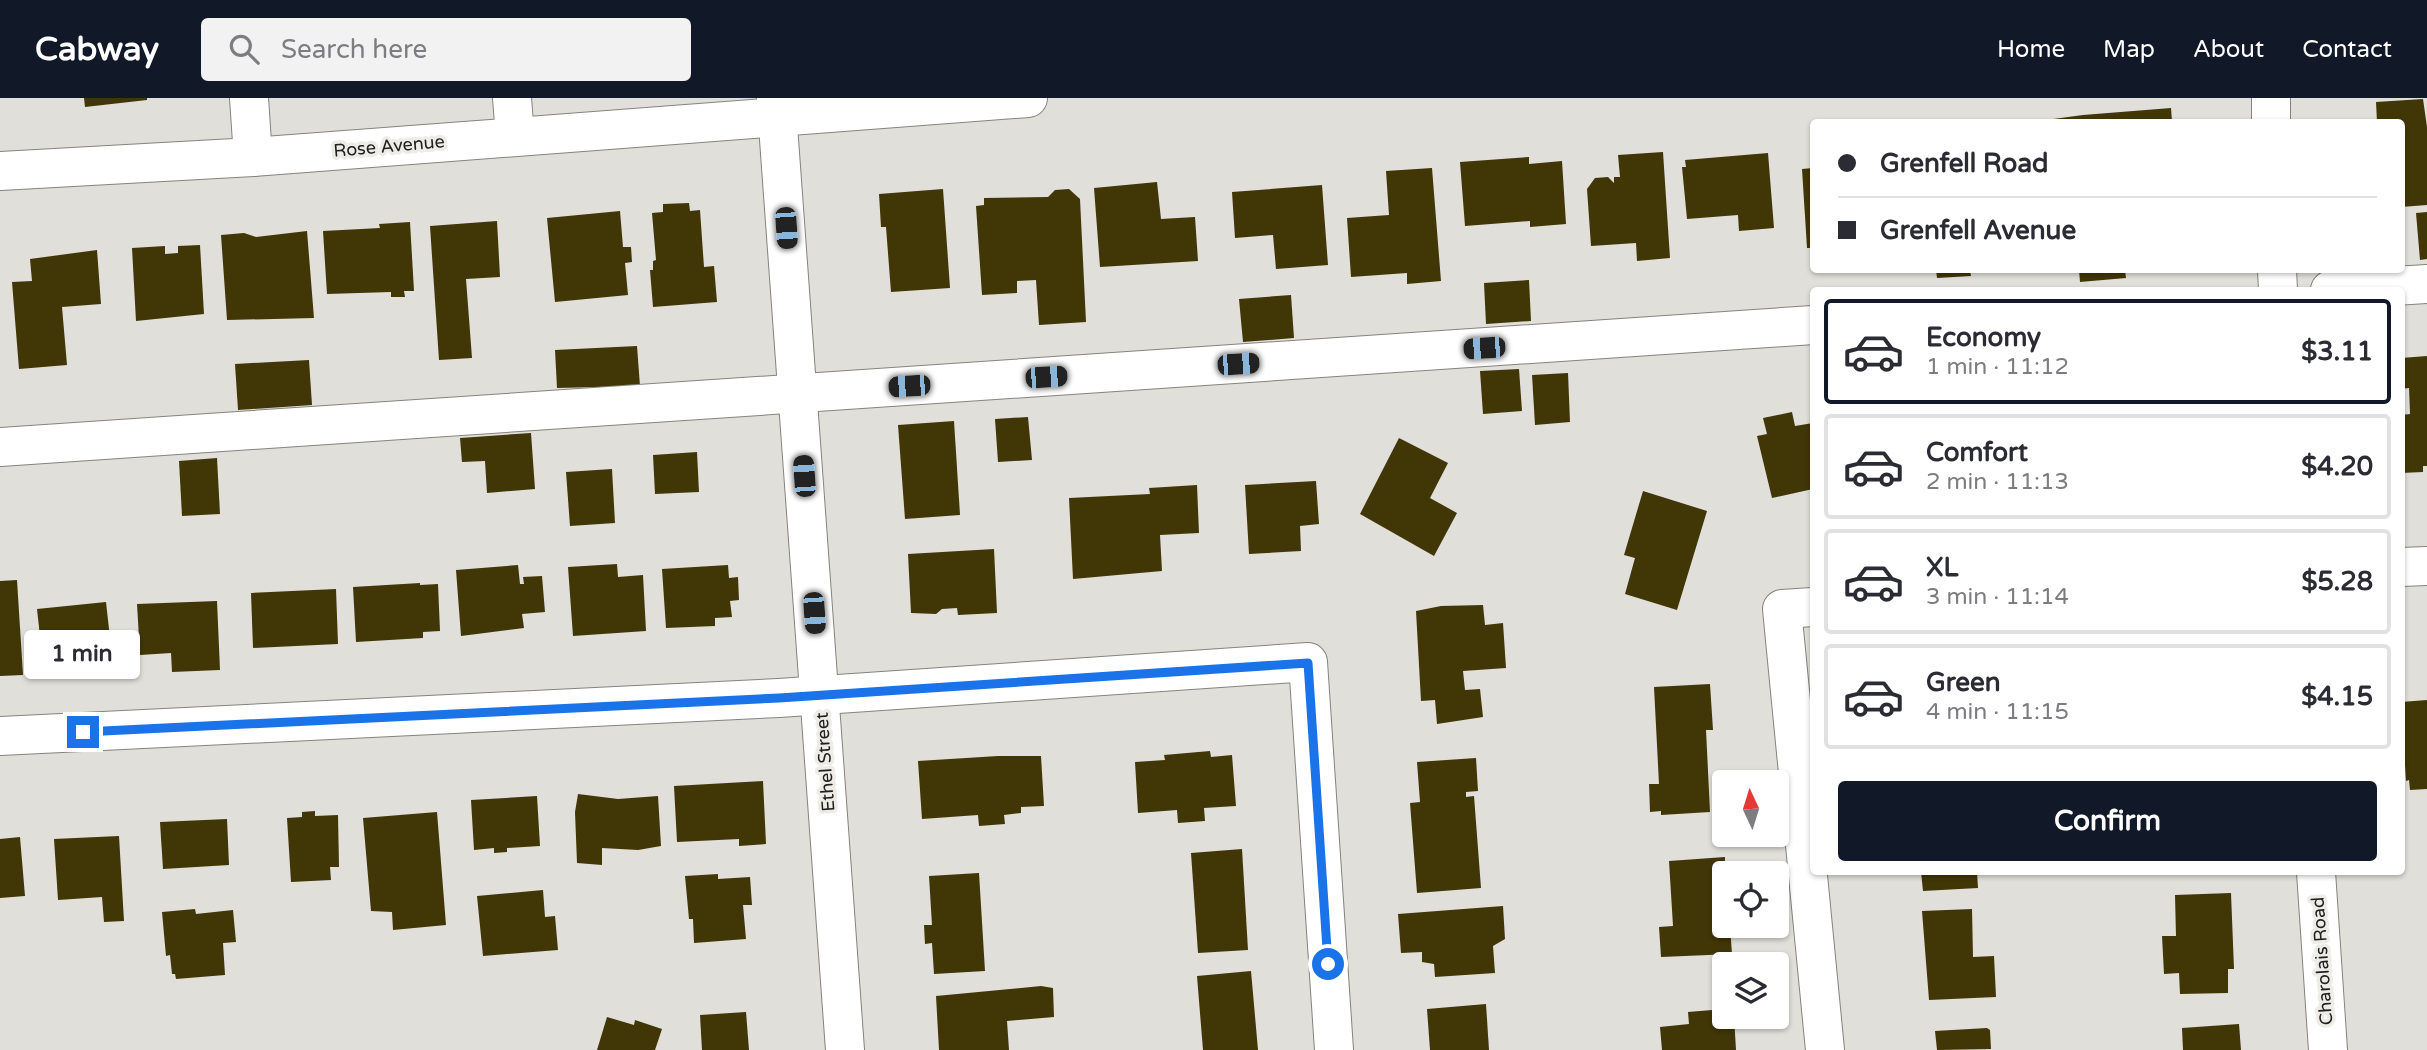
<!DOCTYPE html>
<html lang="en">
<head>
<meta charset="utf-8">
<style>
  :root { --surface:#fff; --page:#f2f2f3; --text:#2b2b33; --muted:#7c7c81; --line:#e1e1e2; --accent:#111827 }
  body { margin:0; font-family:"Varela Round",sans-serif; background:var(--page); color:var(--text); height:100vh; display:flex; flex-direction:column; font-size:26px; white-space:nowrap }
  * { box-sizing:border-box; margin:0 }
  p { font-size:23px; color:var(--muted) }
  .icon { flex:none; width:38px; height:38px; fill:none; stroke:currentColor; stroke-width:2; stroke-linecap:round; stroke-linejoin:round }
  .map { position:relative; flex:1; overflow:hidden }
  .panel { position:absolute; left:1810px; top:189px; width:595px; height:588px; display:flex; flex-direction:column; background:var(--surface); border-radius:7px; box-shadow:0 2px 5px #0004 }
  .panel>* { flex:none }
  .guide { position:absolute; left:1810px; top:21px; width:595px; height:154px; border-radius:7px; box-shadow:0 2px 5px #0004; display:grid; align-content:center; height:154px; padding:0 28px; background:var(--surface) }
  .needle { width:46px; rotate:356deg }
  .tools { position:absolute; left:1712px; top:672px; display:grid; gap:14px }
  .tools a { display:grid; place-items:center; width:77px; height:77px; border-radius:7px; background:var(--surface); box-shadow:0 2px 5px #0004; font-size:35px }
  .end { position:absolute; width:32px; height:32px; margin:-16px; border:9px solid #1a73e8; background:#fff; box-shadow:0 0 0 4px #fff }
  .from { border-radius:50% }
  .bubble { position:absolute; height:49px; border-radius:7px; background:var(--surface); box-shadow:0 2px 5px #0004; font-size:23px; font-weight:800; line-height:49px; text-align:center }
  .car { position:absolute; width:21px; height:42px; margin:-21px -10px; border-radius:9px; box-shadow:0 0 5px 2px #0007; background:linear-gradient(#222 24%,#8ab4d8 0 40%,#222 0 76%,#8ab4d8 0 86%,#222 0) }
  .guide b { display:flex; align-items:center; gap:24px; height:66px; font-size:26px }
  .guide b+b { border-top:2px solid var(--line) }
  .guide i { width:18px; height:18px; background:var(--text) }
  ul { padding:12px 0 0; list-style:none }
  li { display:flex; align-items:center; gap:21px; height:105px; margin:0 14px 10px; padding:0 14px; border:4px solid var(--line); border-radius:7px }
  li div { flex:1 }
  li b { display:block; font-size:26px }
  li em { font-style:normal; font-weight:800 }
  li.active { border-color:var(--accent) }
  li>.icon { width:63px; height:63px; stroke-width:1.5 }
  .button { display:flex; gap:14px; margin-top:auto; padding:14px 28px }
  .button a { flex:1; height:80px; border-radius:7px; background:var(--accent); color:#fff; font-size:28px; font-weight:800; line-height:80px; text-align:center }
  header { display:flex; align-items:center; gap:42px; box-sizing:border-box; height:98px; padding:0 35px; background:var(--accent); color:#fff }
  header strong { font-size:33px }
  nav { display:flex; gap:38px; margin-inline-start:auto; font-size:24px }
  .search { width:490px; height:63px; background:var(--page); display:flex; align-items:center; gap:18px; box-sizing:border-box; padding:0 24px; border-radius:7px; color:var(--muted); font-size:26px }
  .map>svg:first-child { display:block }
  .building { fill:#413606 }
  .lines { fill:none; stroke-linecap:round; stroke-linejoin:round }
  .minor-casing { stroke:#85837e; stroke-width:40 }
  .minor { stroke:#fff; stroke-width:38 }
  .route { stroke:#1a73e8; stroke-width:9 }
  .labels { text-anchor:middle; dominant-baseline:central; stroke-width:7; stroke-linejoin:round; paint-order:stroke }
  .street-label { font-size:18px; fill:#21211f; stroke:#eeece7 }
</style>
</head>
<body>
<header>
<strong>Cabway</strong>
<div class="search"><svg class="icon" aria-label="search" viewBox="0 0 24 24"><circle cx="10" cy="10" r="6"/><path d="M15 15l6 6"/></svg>Search here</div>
<nav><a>Home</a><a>Map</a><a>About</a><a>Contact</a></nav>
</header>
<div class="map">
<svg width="2427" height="952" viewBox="0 0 2427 952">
  <rect width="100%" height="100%" fill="#e0dfda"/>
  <g class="building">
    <polygon points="84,0 147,0 147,2 85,9"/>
    <polygon points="2423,1 2427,29 2427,107 2401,109 2401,24 2377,24 2376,4"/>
    <polygon points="2171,10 2172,24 2046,24 2046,22 2083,17"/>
    <polygon points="1663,54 1670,160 1637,163 1636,145 1591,148 1587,91 1595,80 1608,79 1614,85 1614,79 1620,79 1618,57"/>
    <polygon points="1768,55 1774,130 1739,133 1738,117 1687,121 1682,69 1686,69 1685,62"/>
    <polygon points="1529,59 1529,66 1562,63 1566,126 1530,129 1530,123 1465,128 1460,64"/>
    <polygon points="1432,70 1441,183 1407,186 1407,175 1351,179 1347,120 1389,117 1386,73"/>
    <polygon points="1813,70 1813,150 1807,150 1802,71"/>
    <polygon points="1157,84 1161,121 1195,119 1198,163 1100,169 1094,90"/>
    <polygon points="1322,87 1328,167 1276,171 1273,137 1235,140 1232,94"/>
    <polygon points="943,91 950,190 891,194 886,129 881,129 879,96"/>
    <polygon points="1069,91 1080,101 1086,224 1039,227 1036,182 1017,183 1017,195 982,197 976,108 984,107 984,100 1048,99 1055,92"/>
    <polygon points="689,105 690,113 700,112 704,169 714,168 717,204 653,209 650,172 653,172 653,163 656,162 652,115 663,114 663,106"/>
    <polygon points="620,113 623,149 631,149 632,164 625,165 628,197 555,204 547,120"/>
    <polygon points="2427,114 2427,161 2420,162 2416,115"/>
    <polygon points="497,123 500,179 466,181 472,260 439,262 430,128"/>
    <polygon points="410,124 414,193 404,193 405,199 391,199 391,194 327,196 323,133 380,130 379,126"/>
    <polygon points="307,133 314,220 227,222 221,137 244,135 256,139"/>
    <polygon points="200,147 204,216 136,223 132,150 165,148 165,156 178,155 178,148"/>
    <polygon points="97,152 101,206 62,209 67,267 19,271 12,184 32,183 30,161"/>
    <polygon points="1936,172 1970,172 1971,178 1937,180"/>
    <polygon points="2079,172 2125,172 2126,180 2080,184"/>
    <polygon points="1529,182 1531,223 1486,226 1484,185"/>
    <polygon points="1291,197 1294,240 1243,244 1239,201"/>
    <polygon points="637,248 640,288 557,290 555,252"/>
    <polygon points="2427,258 2427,368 2423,368 2423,374 2401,375 2401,317 2410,316 2409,290 2401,291 2401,260"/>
    <polygon points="309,262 312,307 238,312 235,266"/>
    <polygon points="1519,271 1522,313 1483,316 1480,273"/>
    <polygon points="1568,275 1570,324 1535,327 1532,277"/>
    <polygon points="1792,314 1795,328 1813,325 1813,391 1772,400 1757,338 1767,336 1763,320"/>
    <polygon points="1028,319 1032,362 998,364 995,321"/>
    <polygon points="954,323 960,417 905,421 898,327"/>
    <polygon points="531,335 535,391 487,395 485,363 462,364 460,340"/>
    <polygon points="1399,340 1448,365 1430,400 1457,415 1434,458 1360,416"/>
    <polygon points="697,354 699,394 655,396 653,357"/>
    <polygon points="217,360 220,416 182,418 179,363"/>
    <polygon points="612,371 615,425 570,428 566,374"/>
    <polygon points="1316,383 1319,426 1300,428 1301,453 1249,456 1245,387"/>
    <polygon points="1197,387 1199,435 1160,437 1162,473 1073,481 1069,400 1150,396 1149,390"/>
    <polygon points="1643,393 1707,413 1677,512 1625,496 1635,460 1624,457"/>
    <polygon points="994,451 997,515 958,517 957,510 942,511 936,516 911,515 908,456"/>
    <polygon points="617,466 618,479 643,477 646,533 573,538 568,469"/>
    <polygon points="518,467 520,486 524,486 523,479 542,478 545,514 522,516 524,530 461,538 456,472"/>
    <polygon points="728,467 729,480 738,479 739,502 730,503 732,519 715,520 715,528 666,530 662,471"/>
    <polygon points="17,482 23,577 0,578 0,483"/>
    <polygon points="420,485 420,487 438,486 440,533 423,534 423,540 356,544 353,489"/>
    <polygon points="336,491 338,546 253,550 251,495"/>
    <polygon points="217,503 220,572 172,574 171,555 140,557 137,506"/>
    <polygon points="106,504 112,558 43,566 37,511"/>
    <polygon points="1483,507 1485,527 1503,525 1506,570 1463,573 1465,592 1480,591 1483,619 1437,626 1435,602 1421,603 1416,513 1441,508"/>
    <polygon points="1710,586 1713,632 1706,632 1710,714 1661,717 1661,713 1650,714 1649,686 1659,686 1654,589"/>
    <polygon points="2427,602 2427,691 2410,692 2409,682 2406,683 2401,604"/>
    <polygon points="1210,653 1211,659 1232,657 1236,708 1204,710 1205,723 1178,725 1177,712 1138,715 1135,664 1165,662 1164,657"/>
    <polygon points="998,658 1041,658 1044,708 1021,709 1021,715 1004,717 1005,726 979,728 978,717 922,721 918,663"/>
    <polygon points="1476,660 1478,693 1466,694 1466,699 1474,698 1481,790 1417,795 1410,705 1420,704 1417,664"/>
    <polygon points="763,683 766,746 739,748 739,741 677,744 674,688"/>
    <polygon points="578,696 618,701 658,698 661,748 638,752 602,750 602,767 577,765 575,714"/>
    <polygon points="537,698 540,748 507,750 507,754 494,755 494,750 474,752 471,702"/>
    <polygon points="315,713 315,718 338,717 339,769 330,769 331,782 291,784 287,720 302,719 302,714"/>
    <polygon points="437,714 446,827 393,832 392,814 371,813 363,720"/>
    <polygon points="227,721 229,767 163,771 160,724"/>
    <polygon points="119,738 124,823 104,824 102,799 58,802 54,741"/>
    <polygon points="20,739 25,798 0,800 0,741"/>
    <polygon points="1242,751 1248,852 1198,855 1191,755"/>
    <polygon points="1725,759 1724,828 1730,828 1732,856 1661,859 1659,829 1673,828 1669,763"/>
    <polygon points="1921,774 1977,774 1978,790 1923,793"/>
    <polygon points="979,775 985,873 934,876 932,845 925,846 924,827 932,827 929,778"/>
    <polygon points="718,776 718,781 750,779 752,807 743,807 746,841 694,845 693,821 689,821 685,778"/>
    <polygon points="543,792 545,819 555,818 558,852 483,858 477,798"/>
    <polygon points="2231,795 2234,871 2228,871 2228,895 2180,896 2179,875 2164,876 2162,838 2176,838 2175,797"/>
    <polygon points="1503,808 1505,841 1493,848 1495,875 1435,879 1434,866 1422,864 1422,854 1401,855 1398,816"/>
    <polygon points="195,811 196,816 233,812 236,844 223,845 225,877 176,881 175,876 172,876 170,857 166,858 162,814"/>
    <polygon points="1972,811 1973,859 1994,858 1996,899 1929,902 1922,813"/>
    <polygon points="1251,873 1258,952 1203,952 1197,878"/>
    <polygon points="1041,888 1053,890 1054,919 1007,923 1009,952 939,952 936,898"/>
    <polygon points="1486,906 1489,952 1430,952 1427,911"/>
    <polygon points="1724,911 1724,919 1734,919 1736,952 1662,952 1660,929 1689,926 1688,914"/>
    <polygon points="746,914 749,952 702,952 700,917"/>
    <polygon points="607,919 634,927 635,922 662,931 655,952 597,952"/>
    <polygon points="2239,926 2241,952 2183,952 2182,930"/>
    <polygon points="1987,930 1990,932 1991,951 1937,952 1935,933"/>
  </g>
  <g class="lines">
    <defs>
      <g id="minor">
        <polyline points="249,0 253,59"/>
        <polyline points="512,0 515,38"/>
        <polyline points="776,0 845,952"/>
        <polyline points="2271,0 2271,24"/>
        <polyline points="0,73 253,59 1028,0"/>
        <polyline points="2277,172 2278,192"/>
        <polyline points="2330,192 2427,186"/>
        <polyline points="0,349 1813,227"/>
        <polyline points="2401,469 2427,468"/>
        <polyline points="1813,509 1782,511 1825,952"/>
        <polyline points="0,638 779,600 1308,564 1334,952"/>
        <polyline points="2316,774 2328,952"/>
      </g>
    </defs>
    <use href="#minor" class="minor-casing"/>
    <use href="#minor" class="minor"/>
  </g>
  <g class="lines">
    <polyline class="route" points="83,634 779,600 1308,565 1328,866"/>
  </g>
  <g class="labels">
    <g class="street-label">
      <text transform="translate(389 48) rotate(-5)">Rose Avenue</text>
      <text transform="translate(825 664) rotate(-94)">Ethel Street</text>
      <text transform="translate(2322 863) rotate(-94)">Charolais Road</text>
    </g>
  </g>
</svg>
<div class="tools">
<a><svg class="needle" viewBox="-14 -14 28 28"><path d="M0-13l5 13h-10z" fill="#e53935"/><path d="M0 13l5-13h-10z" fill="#7c7c81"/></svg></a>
<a><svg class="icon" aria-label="locate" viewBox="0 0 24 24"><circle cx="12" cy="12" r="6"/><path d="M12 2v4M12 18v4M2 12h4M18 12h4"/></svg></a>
<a><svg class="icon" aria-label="layers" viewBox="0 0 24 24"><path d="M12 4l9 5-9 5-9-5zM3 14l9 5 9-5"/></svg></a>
</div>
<i class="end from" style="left:1328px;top:866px"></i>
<i class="end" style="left:83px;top:634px"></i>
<div class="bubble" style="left:24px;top:532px;width:116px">1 min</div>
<i class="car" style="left:786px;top:130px;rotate:176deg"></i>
<i class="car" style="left:1484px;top:250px;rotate:266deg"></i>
<i class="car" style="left:1238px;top:266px;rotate:86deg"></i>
<i class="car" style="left:1046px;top:279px;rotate:86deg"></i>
<i class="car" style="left:909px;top:288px;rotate:266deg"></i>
<i class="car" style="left:804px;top:378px;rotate:356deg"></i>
<i class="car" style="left:814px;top:515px;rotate:176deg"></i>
<div class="guide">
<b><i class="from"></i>Grenfell Road</b>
<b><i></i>Grenfell Avenue</b>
</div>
<section class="panel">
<ul>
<li class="active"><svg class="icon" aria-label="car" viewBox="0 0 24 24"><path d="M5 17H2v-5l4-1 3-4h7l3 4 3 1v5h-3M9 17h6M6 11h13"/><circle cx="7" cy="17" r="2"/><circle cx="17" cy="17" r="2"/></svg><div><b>Economy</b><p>1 min · 11:12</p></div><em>$3.11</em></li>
<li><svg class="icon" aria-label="car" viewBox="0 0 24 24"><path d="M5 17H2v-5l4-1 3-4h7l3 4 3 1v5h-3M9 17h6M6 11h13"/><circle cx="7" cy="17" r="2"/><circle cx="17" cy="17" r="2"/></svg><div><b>Comfort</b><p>2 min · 11:13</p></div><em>$4.20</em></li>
<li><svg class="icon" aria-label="car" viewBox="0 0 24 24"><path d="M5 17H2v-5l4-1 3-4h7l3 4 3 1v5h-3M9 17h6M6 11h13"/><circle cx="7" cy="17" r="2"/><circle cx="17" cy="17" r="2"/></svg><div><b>XL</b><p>3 min · 11:14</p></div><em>$5.28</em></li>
<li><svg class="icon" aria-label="car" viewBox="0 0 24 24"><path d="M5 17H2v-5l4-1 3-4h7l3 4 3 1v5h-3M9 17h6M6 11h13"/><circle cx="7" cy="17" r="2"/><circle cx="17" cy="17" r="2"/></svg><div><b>Green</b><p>4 min · 11:15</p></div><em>$4.15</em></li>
</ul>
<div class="button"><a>Confirm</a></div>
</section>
</div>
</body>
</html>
